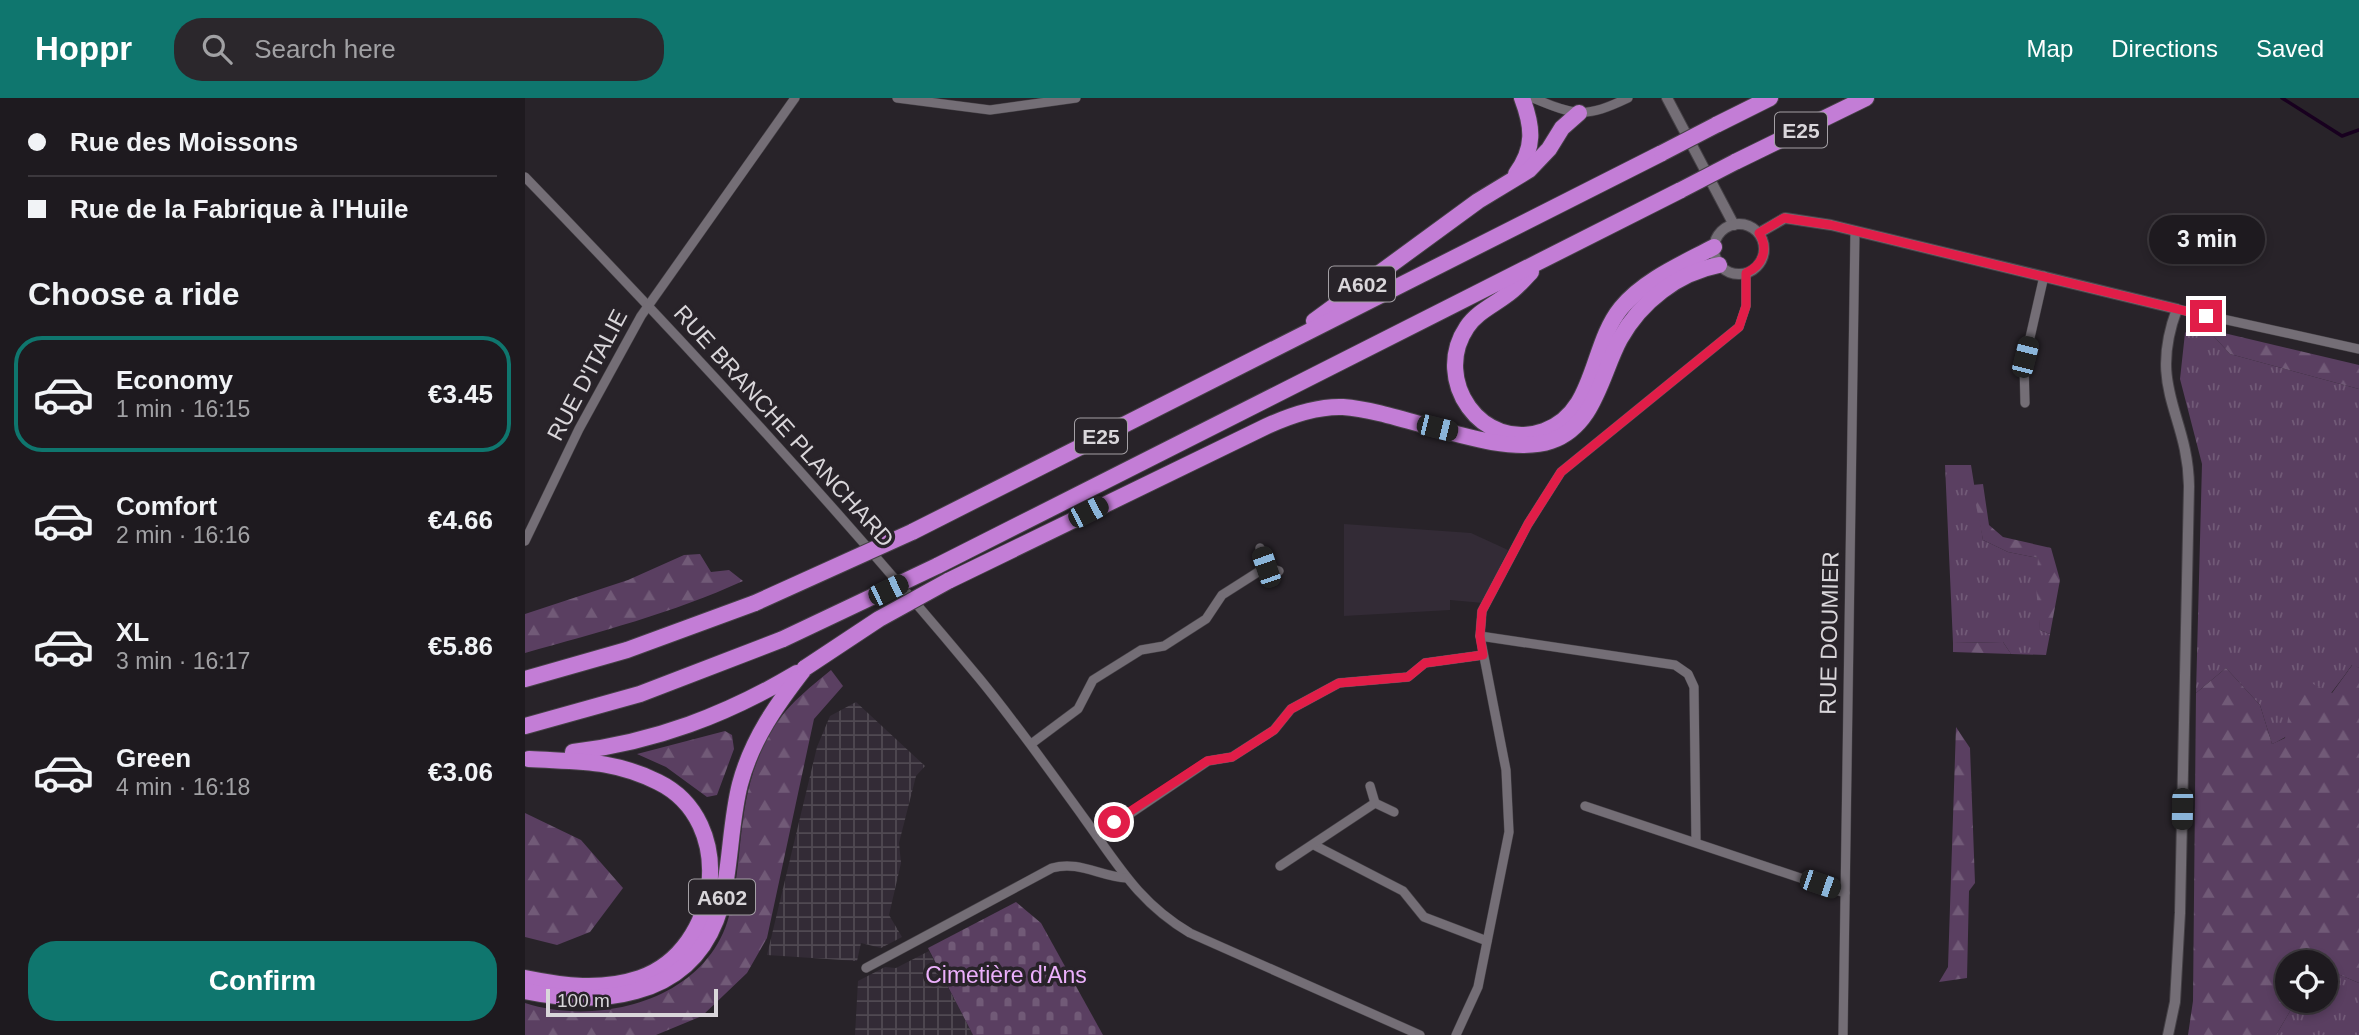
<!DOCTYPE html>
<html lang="en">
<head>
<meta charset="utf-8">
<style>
  :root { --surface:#1e1a1f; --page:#2b272c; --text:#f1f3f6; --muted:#a1a1a4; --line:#3c383d; --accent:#0f766e }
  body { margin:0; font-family:Helvetica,sans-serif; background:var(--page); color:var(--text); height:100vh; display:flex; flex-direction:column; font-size:26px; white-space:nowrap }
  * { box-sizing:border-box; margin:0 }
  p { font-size:23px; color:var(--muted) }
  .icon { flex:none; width:38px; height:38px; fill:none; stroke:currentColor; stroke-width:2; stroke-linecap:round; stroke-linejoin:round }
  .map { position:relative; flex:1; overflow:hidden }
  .panel { display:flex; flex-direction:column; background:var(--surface); width:525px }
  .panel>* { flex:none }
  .top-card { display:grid; align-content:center; height:154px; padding:0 28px; background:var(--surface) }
  .controls { position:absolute; left:1750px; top:852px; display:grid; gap:14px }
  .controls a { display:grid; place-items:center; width:63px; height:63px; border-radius:50%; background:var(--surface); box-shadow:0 4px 10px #0003,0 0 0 2px var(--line); font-size:35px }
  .scale { position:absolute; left:21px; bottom:18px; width:172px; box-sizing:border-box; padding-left:7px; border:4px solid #d9d6da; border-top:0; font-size:19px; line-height:24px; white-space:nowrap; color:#d9d6da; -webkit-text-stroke:5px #282329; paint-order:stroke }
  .end { position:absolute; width:32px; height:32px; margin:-16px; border:9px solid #e11d48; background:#fff; box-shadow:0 0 0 4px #fff }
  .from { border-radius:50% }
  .bubble { position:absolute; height:49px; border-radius:24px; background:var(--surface); box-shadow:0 4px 10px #0003,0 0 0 2px var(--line); font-size:23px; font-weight:600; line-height:49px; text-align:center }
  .car { position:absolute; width:21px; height:42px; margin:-21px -10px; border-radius:9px; box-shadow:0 0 5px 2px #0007; background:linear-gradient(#222 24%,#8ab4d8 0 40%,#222 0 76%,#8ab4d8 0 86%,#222 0) }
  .top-card b { display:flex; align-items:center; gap:24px; height:66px; font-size:26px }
  .top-card b+b { border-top:2px solid var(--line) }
  .top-card i { width:18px; height:18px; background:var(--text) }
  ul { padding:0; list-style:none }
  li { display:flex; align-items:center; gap:21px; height:116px; margin:0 14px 10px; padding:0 14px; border:4px solid transparent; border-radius:28px }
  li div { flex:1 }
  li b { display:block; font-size:26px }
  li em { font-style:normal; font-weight:600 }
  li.selected { border-color:var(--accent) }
  li>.icon { width:63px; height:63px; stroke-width:1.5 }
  h2 { padding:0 28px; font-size:32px; line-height:84px }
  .cta { display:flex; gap:14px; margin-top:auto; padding:14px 28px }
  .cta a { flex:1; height:80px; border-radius:28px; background:var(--accent); color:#fff; font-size:28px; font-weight:600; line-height:80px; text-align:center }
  header { display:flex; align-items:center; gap:42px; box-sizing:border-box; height:98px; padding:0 35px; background:var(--accent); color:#fff }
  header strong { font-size:33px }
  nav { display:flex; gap:38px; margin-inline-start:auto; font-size:24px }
  .search { width:490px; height:63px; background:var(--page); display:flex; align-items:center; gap:18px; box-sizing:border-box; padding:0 24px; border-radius:28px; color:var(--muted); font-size:26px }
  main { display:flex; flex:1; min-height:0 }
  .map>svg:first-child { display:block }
  .built { fill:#332b36 }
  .industrial { fill:url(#industrial-grid) }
  .grass { fill:url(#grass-tufts) }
  .forest { fill:url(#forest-firs) }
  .cemetery { fill:url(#cemetery-stones) }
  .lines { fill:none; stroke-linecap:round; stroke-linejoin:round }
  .stream { stroke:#18001f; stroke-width:3.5 }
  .minor-casing { stroke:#454146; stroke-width:10 }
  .tertiary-casing { stroke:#454146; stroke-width:12 }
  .motorway-casing { stroke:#454146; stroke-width:18 }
  .minor { stroke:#746e76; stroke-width:9 }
  .tertiary { stroke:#746e76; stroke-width:10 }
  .motorway { stroke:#c37dd6; stroke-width:16 }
  .motorway-bridge-casing { stroke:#454146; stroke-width:18; stroke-linecap:butt }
  .motorway-bridge { stroke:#c37dd6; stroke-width:16 }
  .route { stroke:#e11d48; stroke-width:9 }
  .labels { text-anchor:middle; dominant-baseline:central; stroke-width:7; stroke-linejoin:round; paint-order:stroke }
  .shield { fill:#282329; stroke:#a4a0a5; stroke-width:2 }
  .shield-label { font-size:21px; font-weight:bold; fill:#d9d6da }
  .street-label { font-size:23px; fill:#d9d6da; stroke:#282329 }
  .park-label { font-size:23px; fill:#ecb0fc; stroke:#282329 }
</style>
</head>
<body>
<header>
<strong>Hoppr</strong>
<div class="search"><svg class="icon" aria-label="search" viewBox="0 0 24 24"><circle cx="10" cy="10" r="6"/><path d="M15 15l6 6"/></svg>Search here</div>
<nav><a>Map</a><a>Directions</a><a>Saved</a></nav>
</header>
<main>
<section class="panel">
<div class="top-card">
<b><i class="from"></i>Rue des Moissons</b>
<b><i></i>Rue de la Fabrique à l'Huile</b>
</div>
<h2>Choose a ride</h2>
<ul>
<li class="selected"><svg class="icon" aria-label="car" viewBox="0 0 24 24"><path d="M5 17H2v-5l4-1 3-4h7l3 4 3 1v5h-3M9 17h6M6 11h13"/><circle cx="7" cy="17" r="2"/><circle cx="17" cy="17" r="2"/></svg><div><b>Economy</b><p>1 min · 16:15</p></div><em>€3.45</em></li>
<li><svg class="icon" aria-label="car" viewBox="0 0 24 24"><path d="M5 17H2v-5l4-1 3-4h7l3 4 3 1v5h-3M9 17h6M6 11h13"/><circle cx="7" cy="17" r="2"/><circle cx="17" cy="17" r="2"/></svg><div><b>Comfort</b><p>2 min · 16:16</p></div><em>€4.66</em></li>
<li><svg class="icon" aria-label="car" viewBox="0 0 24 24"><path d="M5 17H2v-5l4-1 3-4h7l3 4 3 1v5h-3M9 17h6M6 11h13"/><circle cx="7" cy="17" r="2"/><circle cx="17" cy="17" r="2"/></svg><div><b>XL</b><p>3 min · 16:17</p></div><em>€5.86</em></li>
<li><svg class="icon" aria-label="car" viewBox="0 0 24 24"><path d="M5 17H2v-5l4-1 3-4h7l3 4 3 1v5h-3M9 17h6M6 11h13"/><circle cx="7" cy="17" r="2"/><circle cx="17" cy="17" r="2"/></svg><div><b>Green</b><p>4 min · 16:18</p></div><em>€3.06</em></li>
</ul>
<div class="cta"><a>Confirm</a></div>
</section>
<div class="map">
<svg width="1834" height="937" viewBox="0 0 1834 937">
  <defs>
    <pattern id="industrial-grid" width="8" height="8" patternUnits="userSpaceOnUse" patternTransform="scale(1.75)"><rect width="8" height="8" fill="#332b36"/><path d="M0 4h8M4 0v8" fill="none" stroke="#504952"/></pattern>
    <pattern id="grass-tufts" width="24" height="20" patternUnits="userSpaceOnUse" patternTransform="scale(1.75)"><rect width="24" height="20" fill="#5a3f61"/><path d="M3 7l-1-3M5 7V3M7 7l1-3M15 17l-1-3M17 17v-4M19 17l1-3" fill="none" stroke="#715a77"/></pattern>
    <pattern id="forest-firs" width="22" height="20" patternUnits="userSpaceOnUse" patternTransform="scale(1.75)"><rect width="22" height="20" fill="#5a3f61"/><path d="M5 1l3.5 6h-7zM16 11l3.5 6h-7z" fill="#715a77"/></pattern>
    <pattern id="cemetery-stones" width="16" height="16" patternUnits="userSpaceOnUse" patternTransform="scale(1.75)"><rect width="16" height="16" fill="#5a3f61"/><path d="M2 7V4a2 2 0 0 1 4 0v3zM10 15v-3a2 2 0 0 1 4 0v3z" fill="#715a77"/></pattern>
  </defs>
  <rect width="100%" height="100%" fill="#282329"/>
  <polygon class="built" points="819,426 946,435 983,452 958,505 925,502 925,512 819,518"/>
  <g class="industrial">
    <polygon points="331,604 400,668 391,678 374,745 376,765 364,817 377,839 356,850 336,845 332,863 242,857 292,649 305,618"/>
    <polygon points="404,853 448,937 330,937 333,883 360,869 371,870"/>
  </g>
  <g class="grass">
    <path d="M1665 229 1682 231 1705 256 1834 291V570L1827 567C1807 595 1780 632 1747 646L1735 607 1701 570 1671 595 1677 366 1655 281 1660 235Z"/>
    <polygon points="1420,367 1446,367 1458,442 1483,454 1513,460 1515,532 1525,536 1521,557 1486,556 1478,544 1428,545"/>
    <polygon points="1801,871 1834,885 1834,937 1751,937 1771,903 1801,903"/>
  </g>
  <g class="forest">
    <polygon points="1682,231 1834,267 1834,291 1705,256"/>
    <polygon points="1458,386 1464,427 1478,439 1526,450 1535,482 1525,536 1515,532 1511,489 1513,460 1483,454 1458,442 1447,387"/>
    <path d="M175 456 186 474 204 472 218 483C148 515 74 534 0 555V516L103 482 159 457Z"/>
    <polygon points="1478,544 1486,556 1428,554 1428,545"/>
    <polygon points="1828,566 1834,570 1834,885 1801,871 1801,864 1762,864 1762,903 1771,903 1751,937 1663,937 1668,903 1671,595 1701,570 1735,607 1747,646 1760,640 1767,595 1786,585 1807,595"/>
    <path d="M306 572 318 588 289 621 242 840 222 875 177 918 131 937H0V905C74 929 182 902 204 818 218 765 212 713 233 661 250 617 272 600 306 572Z"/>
    <polygon points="1431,629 1445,650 1450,785 1444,793 1442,880 1414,884 1423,869"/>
    <polygon points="200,633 207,637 209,651 192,697 182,699 141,669 112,656"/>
    <polygon points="0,715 56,742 98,790 65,834 32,847 0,839"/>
  </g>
  <polygon class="cemetery" points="491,804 516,825 578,937 448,937 403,850"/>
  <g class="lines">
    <polyline class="stream" points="1757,0 1817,38 1834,32"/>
    <defs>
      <g id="minor">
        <polyline points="372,0 465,12 551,0"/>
        <path d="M1008 0C1051 18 1061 20 1103 0"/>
        <path d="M0 79C157 241 310 407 454 580 491 625 525 673 559 720 593 767 614 805 665 835L895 937"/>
        <polyline points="1652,211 1834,251"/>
        <polyline points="1500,305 1499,266 1519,178"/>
        <polyline points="0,443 54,331 116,218 270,0"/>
        <polyline points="735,450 741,469 754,473"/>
        <polyline points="955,538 1150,567 1163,576 1169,589 1171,744"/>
        <polyline points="506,646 553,611 568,582 616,552 639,548 681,521 697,497 741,469"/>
        <polyline points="850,705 869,714"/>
        <polyline points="1060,708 1320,795"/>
        <polyline points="572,738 683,663 707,659 749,632 766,611 814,585 883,579 900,565 958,557"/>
        <polyline points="789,747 878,793 899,819 962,843"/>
        <polyline points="755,768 850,705 845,688"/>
        <path d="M341 870 527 770C554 762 576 779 602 780"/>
        <polyline points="931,937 953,889 984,734 981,672 955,538 957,513 1003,426 1036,374 1214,229 1221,208 1221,175"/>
        <polyline points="1318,937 1330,133"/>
      </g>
      <g id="tertiary">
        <polyline points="1142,0 1209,127"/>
        <circle cx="1214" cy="151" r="25"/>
        <path d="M1234 135 1260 120 1306 127 1652 211C1622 291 1663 316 1664 388L1655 815 1650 904 1643 937"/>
      </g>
      <g id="motorway">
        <polyline points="1191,27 1245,0"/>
        <polyline points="1210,64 1341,0"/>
        <path d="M991 76C1010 50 1008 29 997 0"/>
        <path d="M1006 174C999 181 992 190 983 196 969 207 952 214 942 229 906 282 957 355 1019 333 1071 315 1065 248 1096 210 1119 182 1157 166 1189 149"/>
        <polyline points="789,223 953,103 1004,72 1024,51 1037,30 1054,15"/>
        <polyline points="387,434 1137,55"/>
        <polyline points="412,468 1156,92"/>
        <path d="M423 483 742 328C766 317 792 308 818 309 876 313 974 361 1026 343 1070 328 1076 276 1095 241 1116 203 1153 175 1194 167"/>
        <polyline points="0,581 102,552 230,505"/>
        <polyline points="0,628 115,596 258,541"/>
        <path d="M48 654C130 644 201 617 272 575"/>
        <path d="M0 880C39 888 76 893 115 880 196 852 213 723 133 684 87 661 53 664 4 661"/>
        <path d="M0 893C72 908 160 902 191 822 206 783 204 728 215 686 227 641 252 606 280 570"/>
      </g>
    </defs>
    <use href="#minor" class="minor-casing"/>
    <use href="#tertiary" class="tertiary-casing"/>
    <use href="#motorway" class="motorway-casing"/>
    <use href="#minor" class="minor"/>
    <use href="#tertiary" class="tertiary"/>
    <use href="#motorway" class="motorway"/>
    <defs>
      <g id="motorway-bridge">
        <polyline points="1137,55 1191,27"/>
        <polyline points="1156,92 1210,64"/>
        <polyline points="230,505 387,434"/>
        <polyline points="258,541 412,468"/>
        <polyline points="280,570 354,521 423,483"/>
      </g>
    </defs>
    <use href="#motorway-bridge" class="motorway-bridge-casing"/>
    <use href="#motorway-bridge" class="motorway-bridge"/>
  </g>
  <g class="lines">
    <path class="route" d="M589 724 682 663 707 659 749 632 766 611 814 585 883 579 900 565 958 557 955 538 957 513 1003 426 1036 374 1214 229 1221 208V175C1238 167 1244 151 1234 135L1259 120 1306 127 1681 218"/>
  </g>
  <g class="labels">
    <g class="shield">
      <rect x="1250" y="14.5" width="52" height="35" rx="5"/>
      <rect x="804" y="168.5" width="66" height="35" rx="5"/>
      <rect x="550" y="320.5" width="52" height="35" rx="5"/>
      <rect x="164" y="781.5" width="66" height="35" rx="5"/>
    </g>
    <g class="shield-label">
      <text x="1276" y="32">E25</text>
      <text x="837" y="186">A602</text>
      <text x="576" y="338">E25</text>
      <text x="197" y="799">A602</text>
    </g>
    <g class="street-label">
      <text transform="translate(62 277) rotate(-62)">RUE D'ITALIE</text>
      <text transform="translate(259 328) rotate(48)">RUE BRANCHE PLANCHARD</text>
      <text transform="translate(1304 535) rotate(-89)">RUE DOUMIER</text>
    </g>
    <g class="park-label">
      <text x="481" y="877">Cimetière d'Ans</text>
    </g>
  </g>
</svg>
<div class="controls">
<a><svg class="icon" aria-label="locate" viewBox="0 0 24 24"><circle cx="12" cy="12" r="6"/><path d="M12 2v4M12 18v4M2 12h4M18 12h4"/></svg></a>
</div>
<div class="scale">100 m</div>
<i class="end from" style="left:589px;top:724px"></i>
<i class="end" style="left:1681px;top:218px"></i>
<div class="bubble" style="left:1624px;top:117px;width:116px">3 min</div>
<i class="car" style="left:1500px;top:259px;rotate:14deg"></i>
<i class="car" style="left:912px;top:330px;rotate:104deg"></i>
<i class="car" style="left:563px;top:414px;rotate:63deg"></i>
<i class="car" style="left:741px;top:469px;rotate:341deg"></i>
<i class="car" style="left:363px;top:492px;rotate:64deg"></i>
<i class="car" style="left:1657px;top:711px;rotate:181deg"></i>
<i class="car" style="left:1295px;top:786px;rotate:109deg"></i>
</div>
</main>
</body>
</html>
